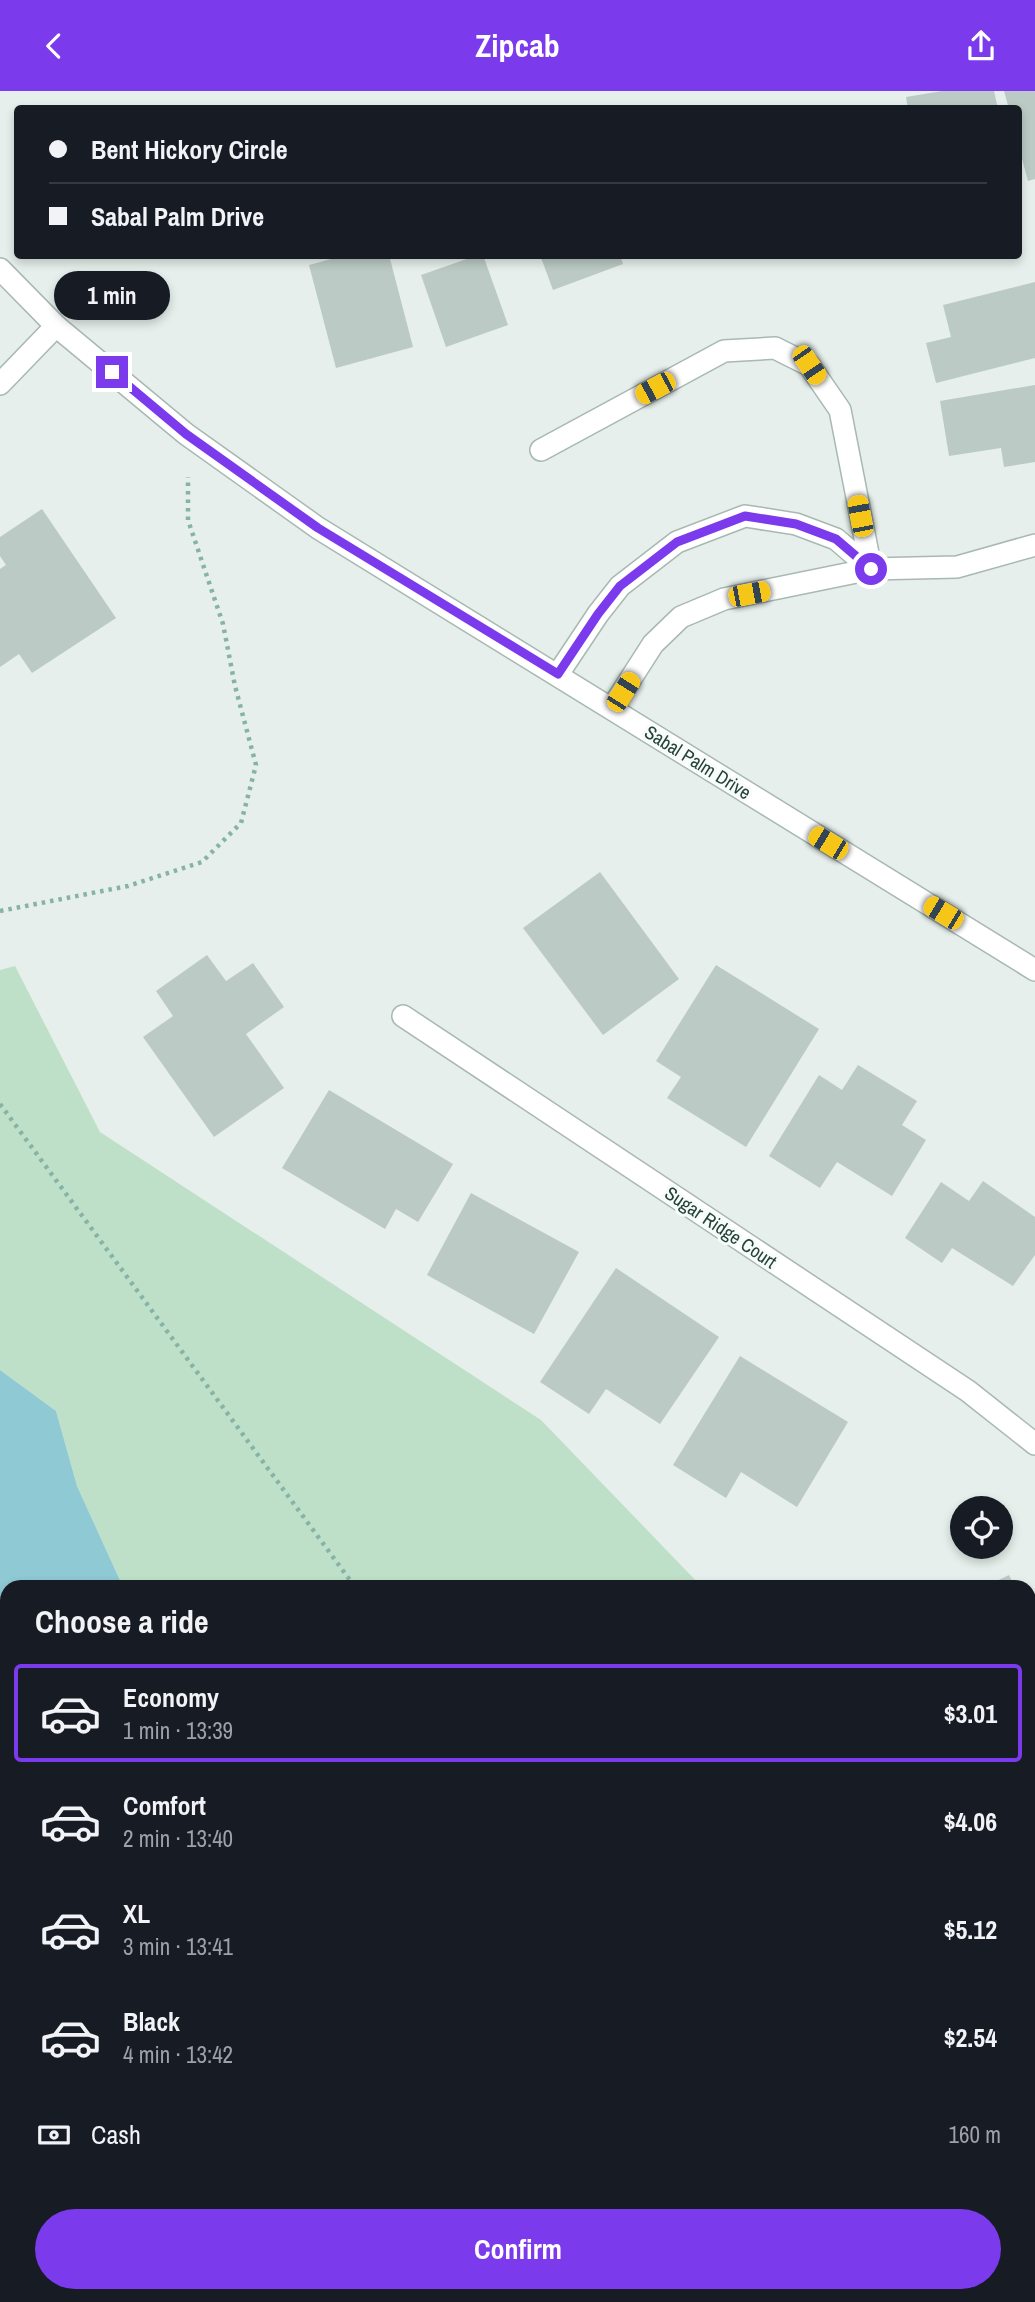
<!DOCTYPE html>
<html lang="en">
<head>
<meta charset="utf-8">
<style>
  :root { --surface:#171b24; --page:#20242c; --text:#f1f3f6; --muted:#9ea1a6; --line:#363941; --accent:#7c3aed }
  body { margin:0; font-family:"Archivo Narrow",sans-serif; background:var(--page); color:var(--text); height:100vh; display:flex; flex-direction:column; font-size:26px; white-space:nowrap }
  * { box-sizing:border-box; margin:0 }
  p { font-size:23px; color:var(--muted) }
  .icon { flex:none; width:38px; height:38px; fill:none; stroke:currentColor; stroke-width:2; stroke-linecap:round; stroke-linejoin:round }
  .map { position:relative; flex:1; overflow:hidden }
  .sheet { position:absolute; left:0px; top:1489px; width:1036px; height:723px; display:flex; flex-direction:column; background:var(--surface); border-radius:21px 21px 0 0; box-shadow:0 4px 10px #0003 }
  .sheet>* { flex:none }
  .banner { position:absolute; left:14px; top:14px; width:1008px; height:154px; border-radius:7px; box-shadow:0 4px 10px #0003; display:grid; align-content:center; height:154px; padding:0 35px; background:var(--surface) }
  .fabs { position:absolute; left:950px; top:1405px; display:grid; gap:14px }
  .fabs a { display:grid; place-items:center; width:63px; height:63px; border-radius:50%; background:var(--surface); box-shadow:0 4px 10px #0003; font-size:35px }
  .end { position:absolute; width:32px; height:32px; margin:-16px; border:9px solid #7c3aed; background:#fff; box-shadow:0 0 0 4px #fff }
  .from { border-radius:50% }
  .bubble { position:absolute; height:49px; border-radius:24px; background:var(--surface); box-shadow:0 4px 10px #0003; font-size:23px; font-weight:700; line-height:49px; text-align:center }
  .car { position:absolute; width:21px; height:42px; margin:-21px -10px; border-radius:9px; box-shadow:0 0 5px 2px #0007; background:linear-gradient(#f5c518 24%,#345 0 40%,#f5c518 0 76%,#345 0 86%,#f5c518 0) }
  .banner b { display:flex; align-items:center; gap:24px; height:66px; font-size:26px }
  .banner b+b { border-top:2px solid var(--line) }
  .banner i { width:18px; height:18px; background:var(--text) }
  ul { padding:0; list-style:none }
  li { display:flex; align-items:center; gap:21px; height:98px; margin:0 14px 10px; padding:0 21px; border:4px solid transparent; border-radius:7px }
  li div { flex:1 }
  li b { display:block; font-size:26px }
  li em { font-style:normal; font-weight:700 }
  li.current { border-color:var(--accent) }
  li>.icon { width:63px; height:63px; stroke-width:1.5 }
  h2 { padding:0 35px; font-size:32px; line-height:84px }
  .pay { display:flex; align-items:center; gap:18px; height:77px; padding:0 35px; font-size:26px }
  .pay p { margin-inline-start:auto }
  .cta { display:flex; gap:14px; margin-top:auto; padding:14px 35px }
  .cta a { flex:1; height:80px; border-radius:42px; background:var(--accent); color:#fff; font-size:28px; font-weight:700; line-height:80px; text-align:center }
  header { display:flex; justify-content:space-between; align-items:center; height:91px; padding:0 35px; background:var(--accent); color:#fff; font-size:32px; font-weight:700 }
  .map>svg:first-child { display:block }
  .green { fill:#bfe0c8 }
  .water { fill:#8ec9d4 }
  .building { fill:#bbcac4 }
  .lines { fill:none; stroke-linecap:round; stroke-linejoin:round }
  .minor-casing { stroke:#a8b8b2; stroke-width:24 }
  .path { stroke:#86b3a5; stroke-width:4.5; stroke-dasharray:3.5 5; stroke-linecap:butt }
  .minor { stroke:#fff; stroke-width:21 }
  .route { stroke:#7c3aed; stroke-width:9 }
  .labels { text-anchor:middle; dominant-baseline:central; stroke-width:6; stroke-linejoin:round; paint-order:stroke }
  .street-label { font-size:19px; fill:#24423a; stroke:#f7fbf9 }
</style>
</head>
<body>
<header><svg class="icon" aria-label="back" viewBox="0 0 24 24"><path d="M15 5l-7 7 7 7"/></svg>Zipcab<svg class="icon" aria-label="share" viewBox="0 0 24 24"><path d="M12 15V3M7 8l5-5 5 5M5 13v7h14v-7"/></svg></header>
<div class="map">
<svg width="1035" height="2211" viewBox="0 0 1035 2211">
  <rect width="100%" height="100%" fill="#e6efeb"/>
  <g class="green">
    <polygon points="15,875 100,1041 541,1329 702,1496 123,1496 77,1395 56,1320 0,1279 0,879"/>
    <polygon points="1029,1834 1035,1840 1035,2211 665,2211 667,2205 1029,2205"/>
  </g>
  <g class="water">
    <polygon points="0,1279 56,1320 77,1395 123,1496 7,1496 7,1563 0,1555"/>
    <polygon points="449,2205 667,2205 665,2211 463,2211"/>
  </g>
  <g class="building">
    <polygon points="942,0 994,0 998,18 908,18 906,6"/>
    <polygon points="1004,0 1035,0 1035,88 1028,90 1018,53 1018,18 1009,18"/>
    <polygon points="346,164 389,164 413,256 336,277 309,174"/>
    <polygon points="478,164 483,164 508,234 446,256 421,184"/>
    <polygon points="540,164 620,164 623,173 553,199"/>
    <polygon points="1035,191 1035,267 936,292 926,252 951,246 943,214"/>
    <polygon points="1035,294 1035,371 1004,376 1001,357 949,365 940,310"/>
    <polygon points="42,418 116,527 32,582 19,563 0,576 0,478 6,474 0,465 0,446"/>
    <polygon points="600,781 679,888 603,944 523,837"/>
    <polygon points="207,864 226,890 253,872 284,916 246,943 284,997 214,1046 143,946 173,925 156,900"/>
    <polygon points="716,874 819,938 746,1056 667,1007 681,986 656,970"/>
    <polygon points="858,974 917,1010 902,1034 926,1049 892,1105 837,1071 820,1097 769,1065 819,984 842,999"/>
    <polygon points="329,999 453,1073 418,1131 396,1118 385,1138 282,1077"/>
    <polygon points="983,1090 1035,1126 1035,1164 1013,1195 952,1157 942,1172 905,1147 941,1091 969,1110"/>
    <polygon points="471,1102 579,1161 534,1243 427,1184"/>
    <polygon points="616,1177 719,1246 660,1333 606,1298 589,1323 540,1291"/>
    <polygon points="740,1265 848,1331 797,1416 741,1381 726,1407 673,1374"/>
    <polygon points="1009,1484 1015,1496 984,1496"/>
    <polygon points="1029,1523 1035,1535 1035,1601 1029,1604"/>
    <polygon points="0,1714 7,1724 7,1847 0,1851"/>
    <polygon points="7,1913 7,1978 0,1979 0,1915"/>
    <rect x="0" y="2103" width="7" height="67"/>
    <polygon points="6,2205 113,2205 113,2211 5,2211"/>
  </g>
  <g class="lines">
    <defs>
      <g id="minor">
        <polyline points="0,178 56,235 186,343 318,437 1035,879"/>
        <polyline points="0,293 56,235"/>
        <polyline points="541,359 724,260 775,257 809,274 840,319 871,478"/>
        <polyline points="558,583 598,523 620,495 677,451 745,425 796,433 836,448 871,478"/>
        <polyline points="612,617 653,553 681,526 724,508 871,478 957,476 1035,454"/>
        <polyline points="403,925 968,1300 1035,1353"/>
      </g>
    </defs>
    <use href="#minor" class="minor-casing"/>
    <g class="path">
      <polyline points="0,820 128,795 202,771 241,732 256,674 235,595 223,533 188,429 188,386"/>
      <polyline points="0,1013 355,1496"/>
      <polyline points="865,2205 868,2211"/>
    </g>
    <use href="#minor" class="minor"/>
  </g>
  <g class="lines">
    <polyline class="route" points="112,281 186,343 318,437 558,583 598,523 620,495 677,451 745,425 796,433 836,448 871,478"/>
  </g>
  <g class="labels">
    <g class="street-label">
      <text transform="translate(698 671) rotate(32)">Sabal Palm Drive</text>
      <text transform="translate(721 1136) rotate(34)">Sugar Ridge Court</text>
    </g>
  </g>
</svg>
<div class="fabs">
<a><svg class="icon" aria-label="locate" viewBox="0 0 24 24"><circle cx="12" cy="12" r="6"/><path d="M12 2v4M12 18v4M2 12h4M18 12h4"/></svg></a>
</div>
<i class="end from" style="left:871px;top:478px"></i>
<i class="end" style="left:112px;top:281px"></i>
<div class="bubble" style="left:54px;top:180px;width:116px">1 min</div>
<i class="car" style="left:809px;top:274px;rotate:146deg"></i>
<i class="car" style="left:655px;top:297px;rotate:242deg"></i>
<i class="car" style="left:860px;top:425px;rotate:349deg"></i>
<i class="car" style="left:749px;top:503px;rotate:79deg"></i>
<i class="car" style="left:623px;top:601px;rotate:32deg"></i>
<i class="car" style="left:828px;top:752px;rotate:301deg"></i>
<i class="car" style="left:943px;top:822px;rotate:301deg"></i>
<div class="banner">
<b><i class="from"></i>Bent Hickory Circle</b>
<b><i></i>Sabal Palm Drive</b>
</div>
<section class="sheet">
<h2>Choose a ride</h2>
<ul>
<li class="current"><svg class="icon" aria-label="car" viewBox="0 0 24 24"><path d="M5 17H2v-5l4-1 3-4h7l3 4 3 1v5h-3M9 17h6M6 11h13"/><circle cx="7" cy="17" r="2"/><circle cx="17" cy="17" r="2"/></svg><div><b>Economy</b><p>1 min · 13:39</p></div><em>$3.01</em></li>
<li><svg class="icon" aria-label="car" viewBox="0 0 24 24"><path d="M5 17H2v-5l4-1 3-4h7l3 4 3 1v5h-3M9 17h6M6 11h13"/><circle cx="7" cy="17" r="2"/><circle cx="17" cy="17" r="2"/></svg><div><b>Comfort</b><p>2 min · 13:40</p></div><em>$4.06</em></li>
<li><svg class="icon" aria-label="car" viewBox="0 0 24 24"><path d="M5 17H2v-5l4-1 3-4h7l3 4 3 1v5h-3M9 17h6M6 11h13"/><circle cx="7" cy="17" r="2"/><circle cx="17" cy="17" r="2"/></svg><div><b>XL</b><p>3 min · 13:41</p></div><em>$5.12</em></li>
<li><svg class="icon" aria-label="car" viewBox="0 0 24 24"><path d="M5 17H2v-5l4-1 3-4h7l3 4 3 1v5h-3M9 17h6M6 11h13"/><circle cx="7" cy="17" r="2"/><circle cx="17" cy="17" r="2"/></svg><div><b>Black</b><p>4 min · 13:42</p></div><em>$2.54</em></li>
</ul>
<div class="pay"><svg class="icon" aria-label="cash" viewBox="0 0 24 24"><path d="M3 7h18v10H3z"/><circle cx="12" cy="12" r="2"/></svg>Cash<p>160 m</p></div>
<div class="cta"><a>Confirm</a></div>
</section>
</div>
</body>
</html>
